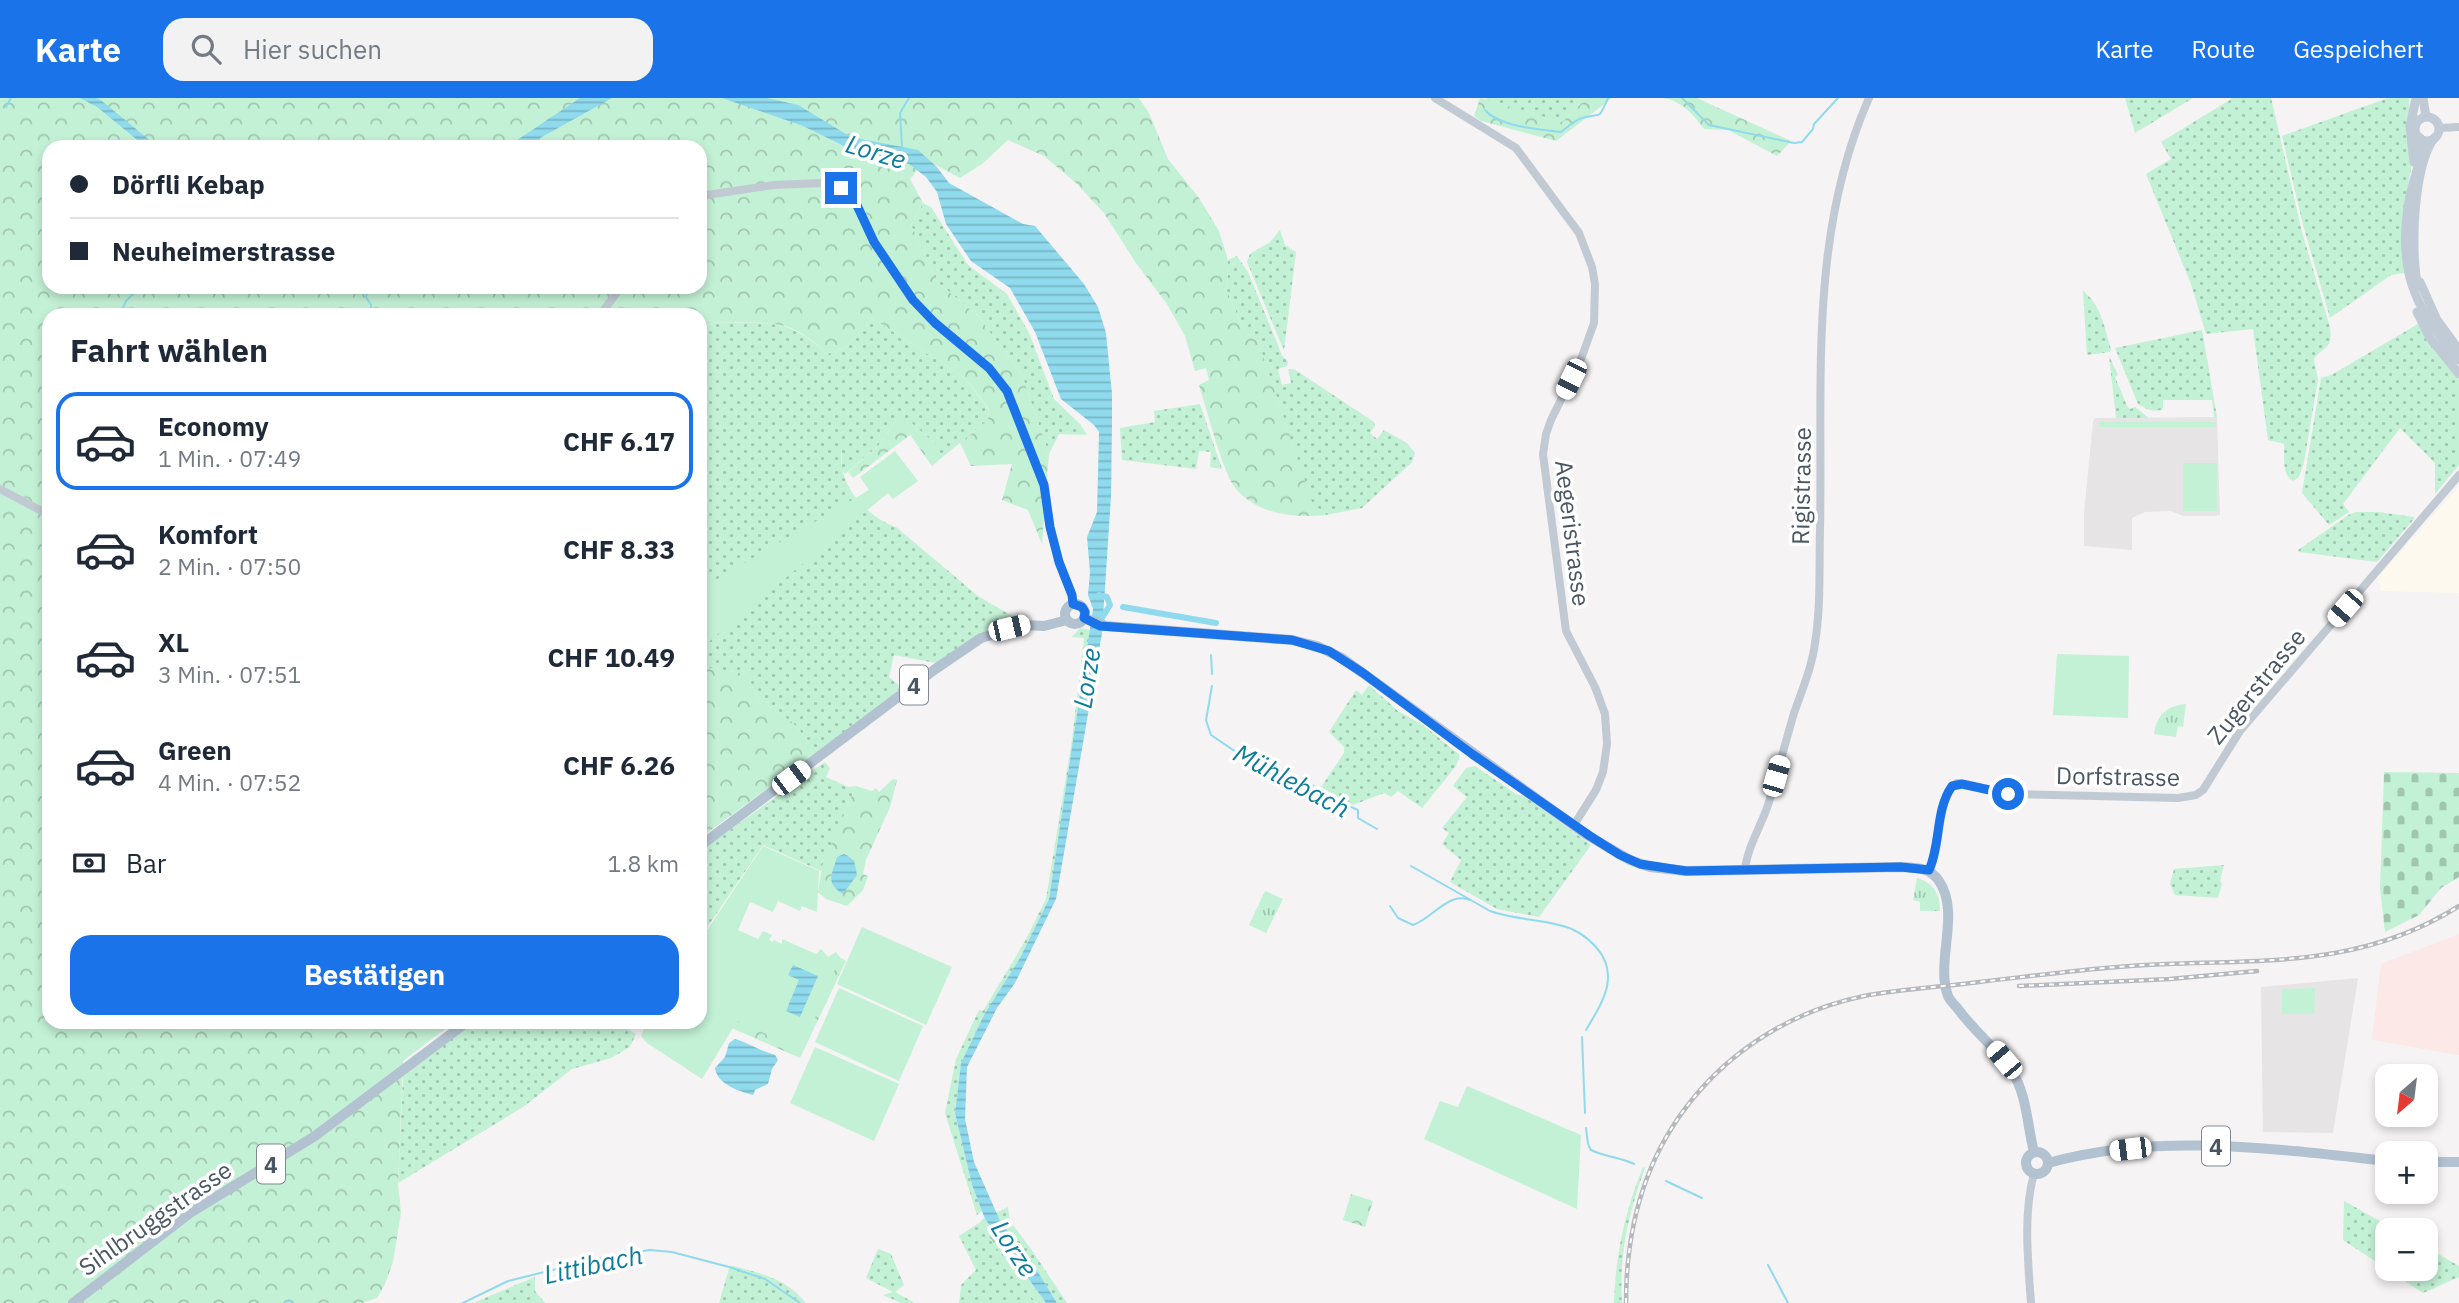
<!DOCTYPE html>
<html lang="de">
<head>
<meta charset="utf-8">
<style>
  :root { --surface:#fff; --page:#f2f2f3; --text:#1f2937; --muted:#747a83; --line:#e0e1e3; --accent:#1a73e8 }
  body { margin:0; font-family:"IBM Plex Sans",sans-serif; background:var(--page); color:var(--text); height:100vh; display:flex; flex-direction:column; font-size:26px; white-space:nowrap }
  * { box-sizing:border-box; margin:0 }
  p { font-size:23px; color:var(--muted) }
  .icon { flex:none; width:38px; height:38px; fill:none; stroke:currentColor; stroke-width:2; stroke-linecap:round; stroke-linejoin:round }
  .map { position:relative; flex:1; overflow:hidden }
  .panel { position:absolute; left:42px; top:210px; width:665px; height:721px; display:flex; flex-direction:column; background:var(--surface); border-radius:21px; box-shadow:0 4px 10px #0003 }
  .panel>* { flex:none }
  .hud { position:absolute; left:42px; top:42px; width:665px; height:154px; border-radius:21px; box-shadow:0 4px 10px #0003; display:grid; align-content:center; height:154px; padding:0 28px; background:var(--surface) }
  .needle { width:46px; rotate:208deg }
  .controls { position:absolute; left:2375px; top:966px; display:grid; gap:14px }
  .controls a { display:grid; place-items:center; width:63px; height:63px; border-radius:14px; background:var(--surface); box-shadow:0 4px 10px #0003; font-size:35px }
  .end { position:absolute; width:32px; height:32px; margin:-16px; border:9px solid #1a73e8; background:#fff; box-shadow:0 0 0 4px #fff }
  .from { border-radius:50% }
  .car { position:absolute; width:21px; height:42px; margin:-21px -10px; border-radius:9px; box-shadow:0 0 5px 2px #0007; background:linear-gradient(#fff 24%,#345 0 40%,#fff 0 76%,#345 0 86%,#fff 0) }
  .hud b { display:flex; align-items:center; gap:24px; height:66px; font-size:26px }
  .hud b+b { border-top:2px solid var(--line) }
  .hud i { width:18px; height:18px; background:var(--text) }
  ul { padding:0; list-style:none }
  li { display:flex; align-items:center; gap:21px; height:98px; margin:0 14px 10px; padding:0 14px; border:4px solid transparent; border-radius:21px }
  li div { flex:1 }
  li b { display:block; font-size:26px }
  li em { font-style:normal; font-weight:700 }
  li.on { border-color:var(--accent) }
  li>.icon { width:63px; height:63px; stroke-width:1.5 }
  h2 { padding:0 28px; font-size:32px; line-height:84px }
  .pay { display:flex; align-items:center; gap:18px; height:77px; padding:0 28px; font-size:26px }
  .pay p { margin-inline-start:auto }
  .action { display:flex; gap:14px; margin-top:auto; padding:14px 28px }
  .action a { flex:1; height:80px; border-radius:21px; background:var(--accent); color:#fff; font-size:28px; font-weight:700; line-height:80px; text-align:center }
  header { display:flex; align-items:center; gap:42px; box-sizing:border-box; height:98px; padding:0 35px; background:var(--accent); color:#fff }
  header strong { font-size:33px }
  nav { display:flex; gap:38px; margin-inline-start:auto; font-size:24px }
  .search { width:490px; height:63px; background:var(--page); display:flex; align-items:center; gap:18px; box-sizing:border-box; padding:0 24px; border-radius:21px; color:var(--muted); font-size:26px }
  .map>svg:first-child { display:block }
  .commercial { fill:#fdf9ef }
  .education { fill:#e6e4e5 }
  .medical { fill:#fce8e6 }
  .grass { fill:url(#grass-dots) }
  .forest { fill:url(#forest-crowns); fill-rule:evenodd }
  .cemetery { fill:url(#cemetery-stones) }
  .park { fill:url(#park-tufts) }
  .pitch { fill:#c3f1d5 }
  .water { fill:url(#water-rules) }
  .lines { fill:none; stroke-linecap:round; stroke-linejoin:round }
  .stream { stroke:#90daee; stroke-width:2 }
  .canal { stroke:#90daee; stroke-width:6 }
  .tertiary { stroke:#c1cad2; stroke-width:8 }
  .secondary { stroke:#c1cbd6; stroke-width:9 }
  .primary { stroke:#b3c2d1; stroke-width:10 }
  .rail-casing { stroke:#b5b8bd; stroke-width:4.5 }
  .rail { stroke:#fff; stroke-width:2; stroke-dasharray:5; stroke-linecap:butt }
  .route { stroke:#1a73e8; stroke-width:9 }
  .labels { text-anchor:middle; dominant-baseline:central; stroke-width:7; stroke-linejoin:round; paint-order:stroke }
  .shield { fill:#fff; stroke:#808990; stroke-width:2 }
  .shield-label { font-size:23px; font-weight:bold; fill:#4a5661 }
  .street-label { font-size:24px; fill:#4a5661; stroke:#fff }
  .water-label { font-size:26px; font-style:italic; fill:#0c7c9b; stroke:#fff }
</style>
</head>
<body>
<header>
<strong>Karte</strong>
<div class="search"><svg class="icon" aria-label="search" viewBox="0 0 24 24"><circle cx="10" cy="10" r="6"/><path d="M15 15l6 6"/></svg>Hier suchen</div>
<nav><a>Karte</a><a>Route</a><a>Gespeichert</a></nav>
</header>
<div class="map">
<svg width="2459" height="1205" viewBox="0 0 2459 1205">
  <defs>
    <pattern id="grass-dots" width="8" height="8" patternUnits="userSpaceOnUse" patternTransform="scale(1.75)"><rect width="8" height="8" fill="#c3f1d5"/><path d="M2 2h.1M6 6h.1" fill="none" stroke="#a0c6b0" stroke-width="1.8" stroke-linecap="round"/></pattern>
    <pattern id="forest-crowns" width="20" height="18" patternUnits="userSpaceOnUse" patternTransform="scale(1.75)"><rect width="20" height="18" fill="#c3f1d5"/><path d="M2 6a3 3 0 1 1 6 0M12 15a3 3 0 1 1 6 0" fill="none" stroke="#a0c6b0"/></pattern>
    <pattern id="cemetery-stones" width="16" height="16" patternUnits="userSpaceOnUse" patternTransform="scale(1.75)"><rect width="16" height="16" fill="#c3f1d5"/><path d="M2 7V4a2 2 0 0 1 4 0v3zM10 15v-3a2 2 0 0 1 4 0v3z" fill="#a0c6b0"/></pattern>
    <pattern id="park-tufts" width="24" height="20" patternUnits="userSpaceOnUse" patternTransform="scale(1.75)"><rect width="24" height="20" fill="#c3f1d5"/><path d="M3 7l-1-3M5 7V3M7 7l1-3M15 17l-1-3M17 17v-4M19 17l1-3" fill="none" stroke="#a0c6b0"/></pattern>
    <pattern id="water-rules" width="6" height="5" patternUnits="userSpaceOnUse" patternTransform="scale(1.75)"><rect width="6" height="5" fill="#90daee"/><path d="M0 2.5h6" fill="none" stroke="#78b4c4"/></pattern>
  </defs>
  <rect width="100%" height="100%" fill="#f5f3f3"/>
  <polygon class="commercial" points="2459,388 2459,495 2381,493 2378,479"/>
  <g class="education">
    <polygon points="2217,319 2220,418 2218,416 2217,418 2183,418 2171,413 2145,414 2132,420 2132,452 2084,448 2084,415 2093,324 2095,320"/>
    <polygon points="2358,880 2333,1035 2263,1034 2261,889"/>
  </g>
  <polygon class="medical" points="2459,836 2459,957 2372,942 2381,866"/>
  <g class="grass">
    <polygon points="1485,0 1587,0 1562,24 1490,5"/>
    <polygon points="2125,0 2193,0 2135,35"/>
    <path d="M2233 0H2271L2302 134 2330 229C2333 252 2324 247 2314 261L2318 282 2304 364 2299 379 2293 383C2281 377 2285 356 2284 346L2268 342 2253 231 2206 236 2191 186 2146 76 2171 61 2161 44Z"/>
    <polygon points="2388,0 2409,0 2412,66 2402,119 2401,154 2404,175 2391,177 2330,220 2303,127 2282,38"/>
    <polygon points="923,105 931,109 968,167 1007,196 1030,237 1054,301 1080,326 1087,337 1059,336 1049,356 1022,277 977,217 937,184 911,127"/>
    <polygon points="1280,132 1285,147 1296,154 1284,253 1247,164 1250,156 1270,144"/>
    <polygon points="1237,158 1248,174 1282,257 1288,264 1287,268 1278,271 1282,287 1291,285 1288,271 1294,271 1374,324 1375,328 1370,335 1377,341 1384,332 1407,345 1415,355 1412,364 1362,410 1326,417 1312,405 1258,243 1244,233 1227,193 1228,162"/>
    <path d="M2083 193C2101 206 2105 232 2111 251L2110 254 2087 257Z"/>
    <path d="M872 220 965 280 989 312 988 322 939 362V349L907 321H897L878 348 845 376 842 371V352C836 385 866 419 896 429L978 498 1019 522 984 534 936 565 894 557 889 579 902 590 818 654 793 625 758 600 747 576 702 569 700 566V226C718 224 771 223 787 229 802 235 816 245 827 256L846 250Z"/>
    <polygon points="2418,226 2437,256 2459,282 2459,367 2435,396 2435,365 2400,330 2343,406 2349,414 2329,427 2302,395 2321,280 2333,276"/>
    <path d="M2202 232 2217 319H2214L2212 302H2163V311C2154 315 2146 311 2138 306L2115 250Z"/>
    <polygon points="2109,258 2118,277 2115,279 2127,308 2130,311 2135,309 2149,320 2116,320"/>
    <polygon points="1200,306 1222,371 1210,369 1211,354 1199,353 1196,371 1122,362 1120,330 1155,324 1154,313"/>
    <polygon points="2356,414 2378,414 2414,419 2414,421 2377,464 2299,454 2298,452 2350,416"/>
    <polygon points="1080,530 1091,532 1049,801 1020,860 985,915 961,965 955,1015 972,1087 982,1113 977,1117 945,1015 956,961 979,912 983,913 1025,843 1046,801 1072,642 1084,540 1072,539"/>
    <polygon points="1369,587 1398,613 1423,627 1460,657 1456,668 1422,710 1398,693 1391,699 1384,695 1353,707 1321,689 1344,655 1344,649 1329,634 1356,592 1362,597"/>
    <polygon points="825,664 830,670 826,679 848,689 856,688 821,773 763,747 700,840 700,753"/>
    <polygon points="1475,668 1516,696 1526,699 1591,747 1539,819 1497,811 1450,784 1461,762 1442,746 1449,735 1442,730 1467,699 1453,688 1466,670"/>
    <polygon points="2224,767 2220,783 2222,786 2218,800 2175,797 2170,786 2174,771"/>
    <polygon points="472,924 616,924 636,936 630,949 611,960 572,971 523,1009 398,1085 403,978"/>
    <path d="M1643 1069 1645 1070C1628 1118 1619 1154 1622 1205H1614C1616 1155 1624 1116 1643 1069Z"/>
    <polygon points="2344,1103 2396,1132 2387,1132 2387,1171 2426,1171 2426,1149 2459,1168 2459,1179 2423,1195 2343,1142"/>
    <polygon points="1008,1109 1010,1123 1031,1151 1067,1205 1057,1205 1027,1156 1001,1125 996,1115"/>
    <polygon points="979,1125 1036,1205 959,1205 961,1187 976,1172 959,1138"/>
    <polygon points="878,1151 891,1156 904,1187 895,1194 915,1205 901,1205 883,1197 893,1194 866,1180"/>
    <path d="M730 1167C759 1175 786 1180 806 1205H719Z"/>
    <polygon points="535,1179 535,1193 545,1205 473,1205"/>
  </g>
  <g class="forest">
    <path d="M0 0H1139L1149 15 1168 61 1199 100 1219 133 1228 162 1227 193 1244 233 1258 243 1312 404 1326 417C1294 420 1259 417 1236 391 1223 376 1206 309 1199 287L1209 282 1206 270 1195 273 1185 238 1167 206 1136 165 1104 115 1076 85 1044 58 1008 42 982 66 960 80 926 62 910 81 923 105 911 127 937 184 977 217 1022 277 1049 356 1042 446 1028 412 1002 402 1012 366 971 368 960 345 988 322 989 311 965 280 872 220 846 250 827 256C816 245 800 232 785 228 767 223 720 224 700 226V217H49V924H454L403 963 398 1085 401 1115 393 1164 385 1186 377 1200 362 1205H0ZM49 49H700V189H49Z"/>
    <polygon points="1480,0 1562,24 1587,0 1612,0 1556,43 1481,23 1474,18"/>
    <path d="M1664 0H1697L1791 43 1777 58 1728 32 1704 31C1692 15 1684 5 1664 0Z"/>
    <polygon points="897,321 907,321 939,349 939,362 932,368 910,337 853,380 848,374 878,348"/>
    <polygon points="700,566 703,569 747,576 758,600 793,625 818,654 700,740"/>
    <polygon points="893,681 897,682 890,709 866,762 863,776 868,778 863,792 847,808 826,801 818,794 822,768 856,688 872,693 876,690 879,694"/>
    <polygon points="839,859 846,863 800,960 700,916 700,897"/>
    <polygon points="1351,1096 1373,1103 1365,1129 1343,1122"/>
    <polygon points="984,1120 1046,1205 1036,1205 979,1125"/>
  </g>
  <polygon class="cemetery" points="2384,674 2459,675 2459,779 2441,790 2419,817 2385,834 2380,791"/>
  <g class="park">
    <path d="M2186 606 2183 629 2178 628 2176 639 2154 636C2157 617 2166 608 2186 606Z"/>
    <path d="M1917 780C1934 785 1940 796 1940 813H1920V804L1913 802Z"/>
    <polygon points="1265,793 1283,801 1266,835 1249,827"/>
  </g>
  <g class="pitch">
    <rect x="2100" y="324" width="116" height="5"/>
    <polygon points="895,353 918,383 893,401 888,395 705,547 700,539 700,491 869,392 860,379"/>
    <rect x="2183" y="365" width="34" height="48"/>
    <polygon points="2057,556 2129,558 2128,620 2053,617"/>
    <polygon points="763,748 819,773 817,814 802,808 800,813 778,803 773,814 750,804 738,832 758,841 763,833 772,837 769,842 773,844 774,842 782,846 782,841 816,856 821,851 828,859 836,854 840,859 802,952 737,923 702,981 647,945 641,938 647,924 700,924 700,843"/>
    <polygon points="862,829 952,869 926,927 837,886"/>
    <polygon points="839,890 923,928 899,983 815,944"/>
    <polygon points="2315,890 2314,916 2282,916 2282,891"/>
    <polygon points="815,949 899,986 874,1043 790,1005"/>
    <polygon points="1467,988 1581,1037 1577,1111 1424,1041 1440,1003 1458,1009"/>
  </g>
  <g class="water">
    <polygon points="80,0 97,0 102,3 158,49 146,49 97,9"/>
    <polygon points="580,0 612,0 524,49 507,49"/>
    <polygon points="722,0 767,0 798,7 851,39 918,52 936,68 949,85 1023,126 1035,128 1084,186 1098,209 1106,235 1112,296 1112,328 1111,399 1102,535 1056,801 1015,885 997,910 967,969 965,1021 974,1064 1001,1125 1027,1156 1057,1205 1046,1205 985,1121 972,1087 955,1015 961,965 985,915 1020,860 1049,801 1093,511 1088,497 1090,474 1087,439 1097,414 1099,334 1094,327 1061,301 1035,234 1010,190 971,163 946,126 937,94 926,79 909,66 842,47 803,28"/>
    <path d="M844 756C854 760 855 766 857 777L843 796C825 785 832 777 837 759Z"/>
    <polygon points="793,867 818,878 800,919 786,913 799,882 788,877"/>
    <path d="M735 941C749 945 760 953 775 957L778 962 772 971 768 986 755 992 753 997C738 993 717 986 715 970L725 959 729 945Z"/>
  </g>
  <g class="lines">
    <g class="stream">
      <polyline points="1682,0 1709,27 1794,45 1802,44 1813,31 1814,26 1838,0"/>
      <polyline points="6,9 11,0"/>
      <path d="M1485 12C1498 28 1540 32 1561 34 1567 30 1574 22 1582 20 1603 14 1597 24 1608 0"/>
      <polyline points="902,49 900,15 909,0"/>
      <polyline points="370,189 366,199 371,207 371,217"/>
      <polyline points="120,217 126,203 140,189"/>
      <polyline points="1211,557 1212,576"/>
      <polyline points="1212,588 1206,622 1211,637 1245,660 1309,685 1335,702 1358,712 1358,720 1377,731"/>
      <path d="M1411 768 1490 813C1512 821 1536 821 1559 827 1574 830 1586 838 1596 849 1621 877 1602 905 1586 932"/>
      <path d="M1390 808 1398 820 1413 827C1433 820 1449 793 1470 802"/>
      <polyline points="1582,939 1585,1015"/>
      <path d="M1586 1030 1588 1046 1591 1052C1605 1059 1620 1059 1634 1066"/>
      <polyline points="1666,1083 1702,1100"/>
      <polyline points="1768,1167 1788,1205"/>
      <polyline points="284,1205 290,1203 293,1205"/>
      <polyline points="463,1205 508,1183 613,1157 650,1152 672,1154 729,1169 765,1181 800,1205"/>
    </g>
    <g class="canal">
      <polyline points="1099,497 1107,499 1110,507 1100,523"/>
      <polyline points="1123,509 1216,525"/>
    </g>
    <g class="tertiary">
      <polyline points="1435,0 1516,50 1579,135 1592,169 1595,186 1594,225 1581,261 1551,322 1546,336 1543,356 1566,533 1595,589 1605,616 1607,646 1603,674 1596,692 1574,727"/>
      <polyline points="2439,30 2459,29"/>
      <polyline points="700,98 774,87 822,85 841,90 855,103 874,144 913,202 935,224 989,270 1008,293 1044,387 1050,429 1059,464 1072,497 1073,506"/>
      <polyline points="600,217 621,189"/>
      <polyline points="0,391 49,417"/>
      <path d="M1745 772C1747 750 1761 728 1768 707 1777 677 1785 646 1794 615 1802 592 1812 569 1815 545 1821 508 1819 470 1820 433 1823 286 1808 138 1869 0"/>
      <path d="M1929 772C1940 750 1936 698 1957 685L2008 696 2178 700 2196 697 2203 692 2240 633 2459 377"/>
      <path d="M2031 1205C2028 1165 2023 1114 2034 1076"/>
    </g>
    <g class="secondary">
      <polyline points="2423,0 2426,19"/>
      <circle cx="2427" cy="31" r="12"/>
      <path d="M2420 40C2423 59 2414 80 2410 98 2396 168 2413 210 2459 262"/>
      <polyline points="2414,64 2410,29 2416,0"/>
      <polyline points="2420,184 2437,222 2459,252"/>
      <path d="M2418 189C2410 154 2413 70 2434 40"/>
      <polyline points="2417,214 2430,240 2459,276"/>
    </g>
    <g class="primary">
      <circle cx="1075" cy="516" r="10"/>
      <path d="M1084 520 1106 528 1292 542 1317 548 1342 560 1587 737 1630 762 1650 769 1686 773 1901 769C1916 770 1930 769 1939 783 1961 815 1935 864 1948 898 1950 903 1955 907 1958 911 1974 933 1995 949 2011 972 2027 995 2027 1027 2034 1054"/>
      <polyline points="700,748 934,572 981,540 1025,527 1044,528 1067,522"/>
      <circle cx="2037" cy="1065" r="11"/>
      <polyline points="2426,1064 2459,1064"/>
      <path d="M2048 1065C2157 1034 2276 1051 2387 1063"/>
      <polyline points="73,1205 190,1115 315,1038 467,924"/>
    </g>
    <defs>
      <g id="rail">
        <polyline points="2019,888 2170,881 2257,873"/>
        <path d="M1626 1205C1626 1132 1644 1061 1691 1003 1734 949 1796 912 1864 898 1902 891 1941 889 1979 884 2042 877 2105 868 2168 866 2273 862 2366 867 2459 808"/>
      </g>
    </defs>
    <use href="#rail" class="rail-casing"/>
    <use href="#rail" class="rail"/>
  </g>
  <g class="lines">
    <path class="route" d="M841 90 855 103 874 144 913 202 935 225 989 270 1007 293 1044 387 1050 429 1059 464 1072 497 1073 506 1082 509 1085 514 1084 520 1100 528 1114 529 1292 542 1329 553 1363 575 1472 656 1590 738 1620 757 1640 766 1686 773 1901 769 1929 772C1941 747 1935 712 1952 688L1962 686 2008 696"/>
  </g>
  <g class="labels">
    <g class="shield">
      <rect x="900" y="567.5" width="28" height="39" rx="5"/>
      <rect x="2202" y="1028.5" width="28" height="39" rx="5"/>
      <rect x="257" y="1046.5" width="28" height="39" rx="5"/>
    </g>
    <g class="shield-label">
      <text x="914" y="587">4</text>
      <text x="2216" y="1048">4</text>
      <text x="271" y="1066">4</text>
    </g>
    <g class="street-label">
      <text transform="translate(1801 388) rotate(-89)">Rigistrasse</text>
      <text transform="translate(1573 435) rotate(83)">Aegeristrasse</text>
      <text transform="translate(2256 588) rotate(-51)">Zugerstrasse</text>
      <text transform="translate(2118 678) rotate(1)">Dorfstrasse</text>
      <text transform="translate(155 1120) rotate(-35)">Sihlbruggstrasse</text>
    </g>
    <g class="water-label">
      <text transform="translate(876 53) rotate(17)">Lorze</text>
      <text transform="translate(1086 580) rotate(-81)">Lorze</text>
      <text transform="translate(1292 682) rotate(28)">Mühlebach</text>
      <text transform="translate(1015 1150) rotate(57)">Lorze</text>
      <text transform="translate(593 1166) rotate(-12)">Littibach</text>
    </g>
  </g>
</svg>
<div class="controls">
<a><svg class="needle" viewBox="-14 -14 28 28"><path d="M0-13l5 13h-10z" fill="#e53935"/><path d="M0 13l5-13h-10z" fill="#747a83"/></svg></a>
<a>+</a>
<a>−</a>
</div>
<i class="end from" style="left:2008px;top:696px"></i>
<i class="end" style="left:841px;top:90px"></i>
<i class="car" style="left:1571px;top:281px;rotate:206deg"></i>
<i class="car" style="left:2345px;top:510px;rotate:221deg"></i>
<i class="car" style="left:1009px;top:530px;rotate:77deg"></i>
<i class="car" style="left:1776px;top:678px;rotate:16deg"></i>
<i class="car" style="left:791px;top:680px;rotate:53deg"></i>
<i class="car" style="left:2004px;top:962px;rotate:320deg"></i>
<i class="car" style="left:2130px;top:1051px;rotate:263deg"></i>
<div class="hud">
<b><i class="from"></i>Dörfli Kebap</b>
<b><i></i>Neuheimerstrasse</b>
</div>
<section class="panel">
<h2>Fahrt wählen</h2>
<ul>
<li class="on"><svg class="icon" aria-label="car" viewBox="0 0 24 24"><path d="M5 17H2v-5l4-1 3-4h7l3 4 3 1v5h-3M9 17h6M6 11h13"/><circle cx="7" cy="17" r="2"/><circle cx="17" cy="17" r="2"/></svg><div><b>Economy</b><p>1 Min. · 07:49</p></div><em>CHF 6.17</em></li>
<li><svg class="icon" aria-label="car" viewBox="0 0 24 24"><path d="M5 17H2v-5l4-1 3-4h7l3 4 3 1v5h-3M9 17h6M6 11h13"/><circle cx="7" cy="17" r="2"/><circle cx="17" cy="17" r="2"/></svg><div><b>Komfort</b><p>2 Min. · 07:50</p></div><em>CHF 8.33</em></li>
<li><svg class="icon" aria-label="car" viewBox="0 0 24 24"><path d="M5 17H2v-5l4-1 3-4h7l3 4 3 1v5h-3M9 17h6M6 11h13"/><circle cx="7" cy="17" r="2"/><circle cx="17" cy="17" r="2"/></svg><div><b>XL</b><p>3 Min. · 07:51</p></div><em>CHF 10.49</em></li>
<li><svg class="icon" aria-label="car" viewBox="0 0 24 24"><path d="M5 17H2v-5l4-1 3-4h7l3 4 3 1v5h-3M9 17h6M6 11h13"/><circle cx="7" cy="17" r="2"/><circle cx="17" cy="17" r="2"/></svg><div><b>Green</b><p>4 Min. · 07:52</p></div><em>CHF 6.26</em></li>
</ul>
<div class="pay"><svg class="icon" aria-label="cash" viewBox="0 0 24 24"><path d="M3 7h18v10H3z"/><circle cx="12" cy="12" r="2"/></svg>Bar<p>1.8 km</p></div>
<div class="action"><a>Bestätigen</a></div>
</section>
</div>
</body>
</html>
